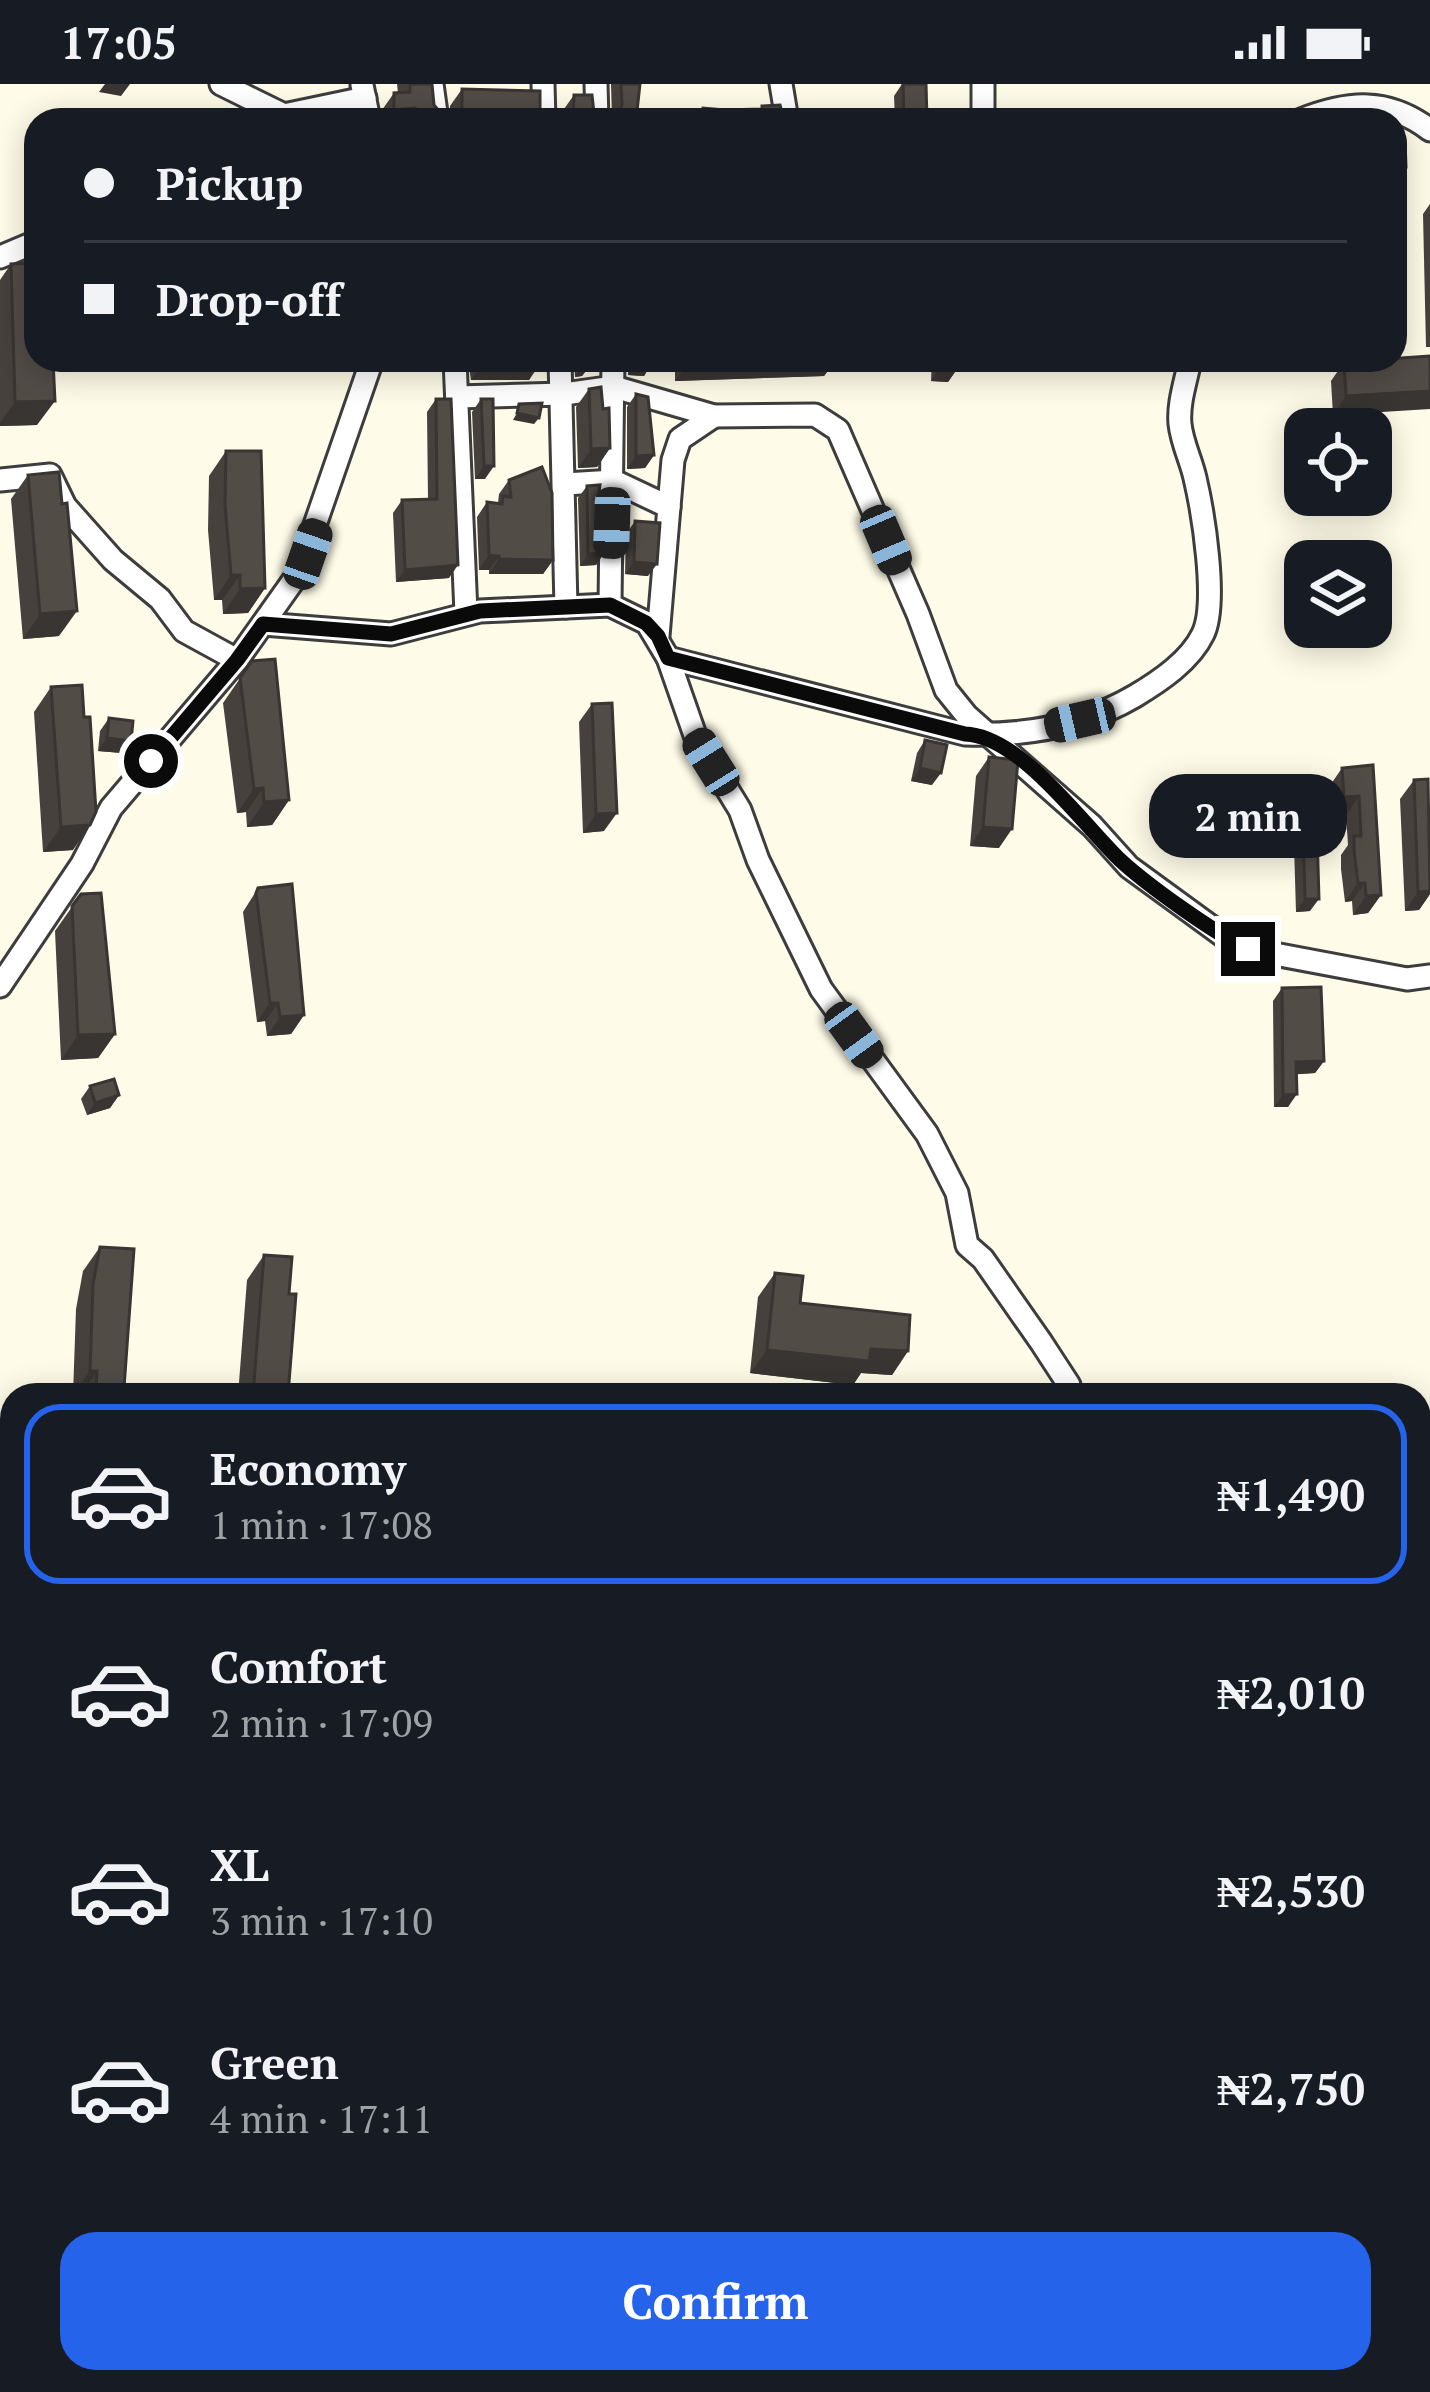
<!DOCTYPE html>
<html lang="en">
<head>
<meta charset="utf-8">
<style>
  :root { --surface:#171b24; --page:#242831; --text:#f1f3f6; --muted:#9ea1a6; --line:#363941; --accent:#2563eb }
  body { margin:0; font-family:"PT Serif",serif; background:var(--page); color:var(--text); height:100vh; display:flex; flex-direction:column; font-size:45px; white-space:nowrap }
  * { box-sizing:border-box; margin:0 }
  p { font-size:39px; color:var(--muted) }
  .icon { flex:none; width:66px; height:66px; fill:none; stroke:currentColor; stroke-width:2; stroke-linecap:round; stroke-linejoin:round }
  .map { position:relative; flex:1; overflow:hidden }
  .drawer { position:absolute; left:0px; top:1299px; width:1431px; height:1011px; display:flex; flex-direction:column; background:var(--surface); border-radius:36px 36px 0 0; box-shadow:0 6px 30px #0003 }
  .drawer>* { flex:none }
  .banner { position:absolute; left:24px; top:24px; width:1383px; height:264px; border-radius:36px; box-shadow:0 6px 30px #0003; display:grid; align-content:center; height:264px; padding:0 60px; background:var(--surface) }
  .tools { position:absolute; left:1284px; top:324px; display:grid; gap:24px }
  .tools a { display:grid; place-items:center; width:108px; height:108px; border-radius:24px; background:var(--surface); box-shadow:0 6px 30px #0003; font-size:60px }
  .end { position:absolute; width:54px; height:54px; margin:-27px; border:15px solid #0a0a0a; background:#fff; box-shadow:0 0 0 6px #fff }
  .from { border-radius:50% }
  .bubble { position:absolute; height:84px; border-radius:36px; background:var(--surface); box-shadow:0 6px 30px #0003; font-size:39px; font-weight:800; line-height:84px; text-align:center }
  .car { position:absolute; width:36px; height:72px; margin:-36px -18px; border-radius:15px; box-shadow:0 0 9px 3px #0007; background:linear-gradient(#222 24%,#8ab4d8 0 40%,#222 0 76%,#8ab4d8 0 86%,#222 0) }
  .banner b { display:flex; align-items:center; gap:42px; height:114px; font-size:45px }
  .banner b+b { border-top:3px solid var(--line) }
  .banner i { width:30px; height:30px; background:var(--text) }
  ul { padding:21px 0 0; list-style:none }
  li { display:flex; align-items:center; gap:36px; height:180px; margin:0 24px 18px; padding:0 36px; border:6px solid transparent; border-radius:36px }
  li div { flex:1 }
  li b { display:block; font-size:45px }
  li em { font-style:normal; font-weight:800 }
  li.on { border-color:var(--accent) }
  li>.icon { width:108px; height:108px; stroke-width:1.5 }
  .cta { display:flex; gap:24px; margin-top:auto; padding:24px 60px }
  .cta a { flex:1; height:138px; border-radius:36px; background:var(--accent); color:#fff; font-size:48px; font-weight:800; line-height:138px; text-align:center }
  .status { display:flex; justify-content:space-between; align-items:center; height:84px; padding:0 60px; background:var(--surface); direction:ltr }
  .status svg { height:33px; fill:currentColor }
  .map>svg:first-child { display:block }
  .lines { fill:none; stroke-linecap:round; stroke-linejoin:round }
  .minor-casing { stroke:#3d3d3d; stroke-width:27 }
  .minor { stroke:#fff; stroke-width:21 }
  .wall { fill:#47413d }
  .shaded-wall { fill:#393532 }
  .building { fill:#524c47; stroke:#393532; stroke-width:3 }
  .route { stroke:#0a0a0a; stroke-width:15 }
</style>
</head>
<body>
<div class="status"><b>17:05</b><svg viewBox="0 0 49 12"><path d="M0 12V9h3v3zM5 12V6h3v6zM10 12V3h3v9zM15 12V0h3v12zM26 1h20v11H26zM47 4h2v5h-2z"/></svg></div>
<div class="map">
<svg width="1430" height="2308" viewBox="0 0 1430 2308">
  <rect width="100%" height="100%" fill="#fefbe8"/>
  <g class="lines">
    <defs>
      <g id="minor">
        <polyline points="221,0 284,31 365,14"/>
        <polyline points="432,0 437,36"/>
        <polyline points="543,0 544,36"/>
        <polyline points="596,0 597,36"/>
        <polyline points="781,0 787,36"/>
        <polyline points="362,1 369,36"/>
        <polyline points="983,36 983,0"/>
        <path d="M1301 36C1349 17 1388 14 1430 46"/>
        <polyline points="0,173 36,158"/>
        <polyline points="455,276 466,529"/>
        <polyline points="560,276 566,523"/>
        <polyline points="457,313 564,310 614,303 714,332 815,331 838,346 918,530 946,606 967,632 1092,742 1129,783 1225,853 1248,865 1407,895 1430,892"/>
        <polyline points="0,396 50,391 65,422 113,476 160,515 184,547 237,576"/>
        <polyline points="565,400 614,397 669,423"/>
        <polyline points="610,521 613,276"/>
        <polyline points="263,540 391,550 480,527 610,521 647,539 668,574 696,654 740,726 758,776 821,905 927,1050 957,1109 967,1161 983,1175 1041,1258 1069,1301 1070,1311"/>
        <polyline points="658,552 673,376 680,355 714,332"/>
        <path d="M668 574 965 650C1024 652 1084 642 1135 612 1160 597 1190 577 1203 550 1218 519 1203 428 1195 394 1191 376 1182 359 1180 340 1178 319 1186 297 1190 276"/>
        <polyline points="0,902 82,780 111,724 237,576 298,490 372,276"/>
        <polyline points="0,1408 12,1400"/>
        <polyline points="1419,1904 1430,1901"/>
        <polyline points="0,2164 12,2163"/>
        <polyline points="1419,2184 1430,2184"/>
      </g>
    </defs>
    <use href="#minor" class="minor-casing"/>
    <use href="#minor" class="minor"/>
  </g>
  <g class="wall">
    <polygon points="397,0 432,0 434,21 444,33 450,34 450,22 462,5 540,36 382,36 382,26 394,9 398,9"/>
    <polygon points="611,0 640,0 636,36 612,35"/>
    <polygon points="902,0 927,36 895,36 894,12"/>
    <polygon points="574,11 594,29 605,36 564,36 564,25"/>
    <polygon points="1430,120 1430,263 1426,263 1423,130"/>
    <polygon points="11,180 37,341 0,342 0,196"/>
    <polygon points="1430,272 1333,331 1331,297 1344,278"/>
    <polygon points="468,276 540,276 529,296 471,296"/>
    <polygon points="574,276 590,276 591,280 582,292 575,293"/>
    <polygon points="628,276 653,276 644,292 628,291"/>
    <polygon points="675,276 832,276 833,280 824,292 675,297"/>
    <polygon points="932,276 957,276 957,285 948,298 931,297"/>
    <polygon points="589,305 603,325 610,364 597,383 578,384 576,323"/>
    <polygon points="636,310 654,371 645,384 627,385 627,323"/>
    <polygon points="436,315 449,494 396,498 393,429 402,416 428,415 427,328"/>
    <polygon points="481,315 485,395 475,395 472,328"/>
    <polygon points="226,367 265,504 248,529 223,530 222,516 214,516 208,446 209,392"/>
    <polygon points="28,391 62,420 59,552 23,555 11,415"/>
    <polygon points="509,396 553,476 543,490 489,490 489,486 479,486 477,433 487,418 498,419 499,410"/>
    <polygon points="587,402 599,408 604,469 596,481 580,482 578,414"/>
    <polygon points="635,437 648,492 625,490 626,450"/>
    <polygon points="252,577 289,716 272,741 247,743 246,728 237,729 223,619"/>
    <polygon points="51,603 73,766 43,768 34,628"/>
    <polygon points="592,620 604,747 583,749 579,638"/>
    <polygon points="109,634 122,669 98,667 100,647"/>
    <polygon points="925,656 932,701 911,697 917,669"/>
    <polygon points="989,673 999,764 970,762 976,692"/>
    <polygon points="1373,681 1381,811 1368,829 1353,831 1352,817 1345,818 1341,785 1341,771 1348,761 1346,731 1331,732 1329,703 1342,684"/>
    <polygon points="1414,696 1430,753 1430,810 1419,826 1405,827 1400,715"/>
    <polygon points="1302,714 1310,827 1296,828 1293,727"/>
    <polygon points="258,804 304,931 291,950 267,952 265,937 257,938 243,828"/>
    <polygon points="81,810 115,950 98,974 61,976 55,847"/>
    <polygon points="1282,904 1324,977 1315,989 1296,990 1288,1023 1274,1023 1273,917"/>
    <polygon points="90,1002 119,1011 110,1024 87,1031 81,1015"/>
    <polygon points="100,1163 124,1304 119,1311 73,1311 76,1225 83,1187"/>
    <polygon points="264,1171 289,1210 288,1311 238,1311 247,1196"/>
    <polygon points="775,1189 800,1219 908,1267 892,1291 861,1289 853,1301 750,1289 758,1213"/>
    <polygon points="1421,2289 1430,2308 1407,2308 1414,2298 1419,2298"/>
    <polygon points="960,2298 994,2298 994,2308 955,2308"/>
  </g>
  <g class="shaded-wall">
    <polygon points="105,0 130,0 121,12 99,8"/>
    <polygon points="415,24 406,36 387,36 394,26"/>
    <polygon points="1395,83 1406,83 1395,99"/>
    <polygon points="1003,276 1028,276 1020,287 996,287"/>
    <polygon points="637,278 652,279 644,292 628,291"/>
    <polygon points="540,280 529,296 471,296 482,281"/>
    <polygon points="591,280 582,292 575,293 584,281"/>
    <polygon points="833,280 824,292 675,297 684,285"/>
    <polygon points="940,284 957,285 948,298 931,297"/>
    <polygon points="1430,307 1430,325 1333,331 1346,312"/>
    <polygon points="55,317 37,341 0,342 0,339 15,318"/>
    <polygon points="517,329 539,334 534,340 513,336"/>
    <polygon points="610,364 597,383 578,384 591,365"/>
    <polygon points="654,371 645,384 627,385 636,372"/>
    <polygon points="484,382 494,382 485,395 475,395"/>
    <polygon points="604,469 596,481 580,482 588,470"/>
    <polygon points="489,471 499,472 489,486 479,486"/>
    <polygon points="499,475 553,476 543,490 489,490"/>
    <polygon points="634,478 657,480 648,492 625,490"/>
    <polygon points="458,481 449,494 396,498 405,486"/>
    <polygon points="231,491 240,491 222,516 214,516"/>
    <polygon points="265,504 248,529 223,530 240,505"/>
    <polygon points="77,527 59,552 23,555 40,530"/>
    <polygon points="107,654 131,657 122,669 98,667"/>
    <polygon points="920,684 941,689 932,701 911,697"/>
    <polygon points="263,704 246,728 237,729 254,705"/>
    <polygon points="1359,712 1346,731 1331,732 1344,713"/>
    <polygon points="289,716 272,741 247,743 264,718"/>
    <polygon points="617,729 604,747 583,749 596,730"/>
    <polygon points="90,741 73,766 43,768 61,743"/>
    <polygon points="983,743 1012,745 999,764 970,762"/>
    <polygon points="1358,799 1365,799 1352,817 1345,818"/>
    <polygon points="1430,807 1430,810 1419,826 1405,827 1418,808"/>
    <polygon points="1381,811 1368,829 1353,831 1366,812"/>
    <polygon points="1305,815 1319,815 1310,827 1296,828"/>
    <polygon points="270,919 278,919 265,937 257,938"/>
    <polygon points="304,931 291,950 267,952 280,933"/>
    <polygon points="115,950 98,974 61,976 78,951"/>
    <polygon points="1324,977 1315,989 1287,991 1296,978"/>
    <polygon points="1297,1010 1288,1023 1274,1023 1283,1011"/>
    <polygon points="119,1011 110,1024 87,1031 95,1019"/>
    <polygon points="871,1265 908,1267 892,1291 861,1289 853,1301 750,1289 767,1266"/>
    <polygon points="90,1287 97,1287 81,1311 73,1311"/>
    <polygon points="96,1302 124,1304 119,1311 90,1311"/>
    <polygon points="512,2298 545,2298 507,2306"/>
  </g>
  <g class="building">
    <polygon points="410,0 432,0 434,21 444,33 452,34 462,26 462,5 540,7 540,36 415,36 415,24 394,26 394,9 410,8"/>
    <polygon points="621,0 640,0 636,36 608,36 616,34 622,21"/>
    <polygon points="903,0 926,0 927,36 904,36"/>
    <polygon points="574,11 592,11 594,29 605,36 573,36"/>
    <polygon points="780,21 784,36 701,36 703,24 725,26 762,25 762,22"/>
    <polygon points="814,28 862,29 862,36 814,36"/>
    <polygon points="1395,56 1405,56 1406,83 1395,83"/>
    <polygon points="36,179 36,276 53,276 55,317 15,318 11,180"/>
    <polygon points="1430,272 1430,307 1346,312 1344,278"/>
    <polygon points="481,276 540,276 540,280 482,281"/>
    <polygon points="684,276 832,276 833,280 684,285"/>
    <polygon points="940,276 957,276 957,285 940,284"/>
    <polygon points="601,303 603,325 609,324 610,364 591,365 589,305"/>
    <polygon points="636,310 648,313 654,371 636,372"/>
    <polygon points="436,315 451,315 458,481 405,486 402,416 437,415"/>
    <polygon points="481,315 493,315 494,382 484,382"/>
    <polygon points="542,319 539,334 517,329 519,320"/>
    <polygon points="226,367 261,367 265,504 240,505 240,491 231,491 225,421"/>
    <polygon points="542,383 552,409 553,476 499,475 499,472 489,471 487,418 502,420 503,412 511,413 509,396"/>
    <polygon points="59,388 62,420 67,419 77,527 40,530 28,391"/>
    <polygon points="600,401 599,408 603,408 604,469 588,470 587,402"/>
    <polygon points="635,437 660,439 657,480 634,478"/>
    <polygon points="275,575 289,716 264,718 263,704 254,705 240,594 252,577"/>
    <polygon points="82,601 84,633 90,633 96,728 90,741 61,743 51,603"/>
    <polygon points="612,619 617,729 596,730 592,620"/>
    <polygon points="109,634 133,637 131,657 107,654"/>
    <polygon points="925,656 947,661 941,689 920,684"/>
    <polygon points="989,673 1018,676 1012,745 983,743"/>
    <polygon points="1373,681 1381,811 1366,812 1365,799 1358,799 1354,767 1354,752 1361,752 1359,712 1344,713 1342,684"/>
    <polygon points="1428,695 1430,807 1418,808 1414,696"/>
    <polygon points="1302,714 1316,714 1319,815 1305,815"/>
    <polygon points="292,800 304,931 280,933 278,919 270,919 256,809 258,804"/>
    <polygon points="101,809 115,950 78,951 72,822 81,810"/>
    <polygon points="1321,903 1324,977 1296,978 1297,1010 1283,1011 1282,904"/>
    <polygon points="114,995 119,1011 95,1019 90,1002"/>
    <polygon points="100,1163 134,1165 124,1304 96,1302 97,1287 90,1287 93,1200"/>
    <polygon points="264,1171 292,1173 289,1210 296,1210 288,1311 253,1311"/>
    <polygon points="775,1189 803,1192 800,1219 910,1231 908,1267 871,1265 869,1277 767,1266"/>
    <polygon points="1430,2288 1430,2308 1422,2308 1421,2289"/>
    <polygon points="964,2298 994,2298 994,2308 965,2308"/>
  </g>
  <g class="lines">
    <path class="route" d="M151 677 237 576 263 540 391 550 480 527 610 521 646 539 658 552 668 574 965 650C1020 652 1081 738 1119 775 1147 801 1214 849 1248 865"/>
  </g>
</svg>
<div class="tools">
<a><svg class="icon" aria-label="locate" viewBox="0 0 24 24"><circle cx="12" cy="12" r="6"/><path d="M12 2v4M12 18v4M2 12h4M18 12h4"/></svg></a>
<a><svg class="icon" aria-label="layers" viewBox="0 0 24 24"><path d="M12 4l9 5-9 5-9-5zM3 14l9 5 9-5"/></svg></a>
</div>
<i class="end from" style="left:151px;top:677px"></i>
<i class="end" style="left:1248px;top:865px"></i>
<div class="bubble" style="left:1149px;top:690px;width:198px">2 min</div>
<i class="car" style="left:612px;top:439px;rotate:182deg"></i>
<i class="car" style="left:886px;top:456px;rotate:157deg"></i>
<i class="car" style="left:308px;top:470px;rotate:19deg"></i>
<i class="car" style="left:1080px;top:636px;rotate:257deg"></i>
<i class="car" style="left:711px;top:678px;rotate:328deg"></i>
<i class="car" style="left:854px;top:951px;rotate:144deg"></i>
<div class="banner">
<b><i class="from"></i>Pickup</b>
<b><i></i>Drop-off</b>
</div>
<section class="drawer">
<ul>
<li class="on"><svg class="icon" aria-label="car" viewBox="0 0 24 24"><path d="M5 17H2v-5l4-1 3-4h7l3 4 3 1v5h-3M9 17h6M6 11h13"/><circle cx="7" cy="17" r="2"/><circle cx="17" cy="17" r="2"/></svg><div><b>Economy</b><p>1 min · 17:08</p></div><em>₦1,490</em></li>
<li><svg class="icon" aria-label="car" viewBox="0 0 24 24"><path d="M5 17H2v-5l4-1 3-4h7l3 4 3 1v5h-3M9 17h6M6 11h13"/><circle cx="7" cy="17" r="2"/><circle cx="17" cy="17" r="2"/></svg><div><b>Comfort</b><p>2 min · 17:09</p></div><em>₦2,010</em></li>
<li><svg class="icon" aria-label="car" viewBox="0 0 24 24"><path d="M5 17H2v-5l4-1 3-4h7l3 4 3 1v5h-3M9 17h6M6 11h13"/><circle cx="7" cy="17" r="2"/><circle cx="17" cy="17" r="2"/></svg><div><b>XL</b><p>3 min · 17:10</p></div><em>₦2,530</em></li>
<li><svg class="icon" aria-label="car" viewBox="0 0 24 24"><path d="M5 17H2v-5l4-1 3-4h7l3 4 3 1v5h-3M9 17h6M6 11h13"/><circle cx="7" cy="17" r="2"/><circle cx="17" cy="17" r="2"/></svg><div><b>Green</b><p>4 min · 17:11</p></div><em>₦2,750</em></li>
</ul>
<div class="cta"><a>Confirm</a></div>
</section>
</div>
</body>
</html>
